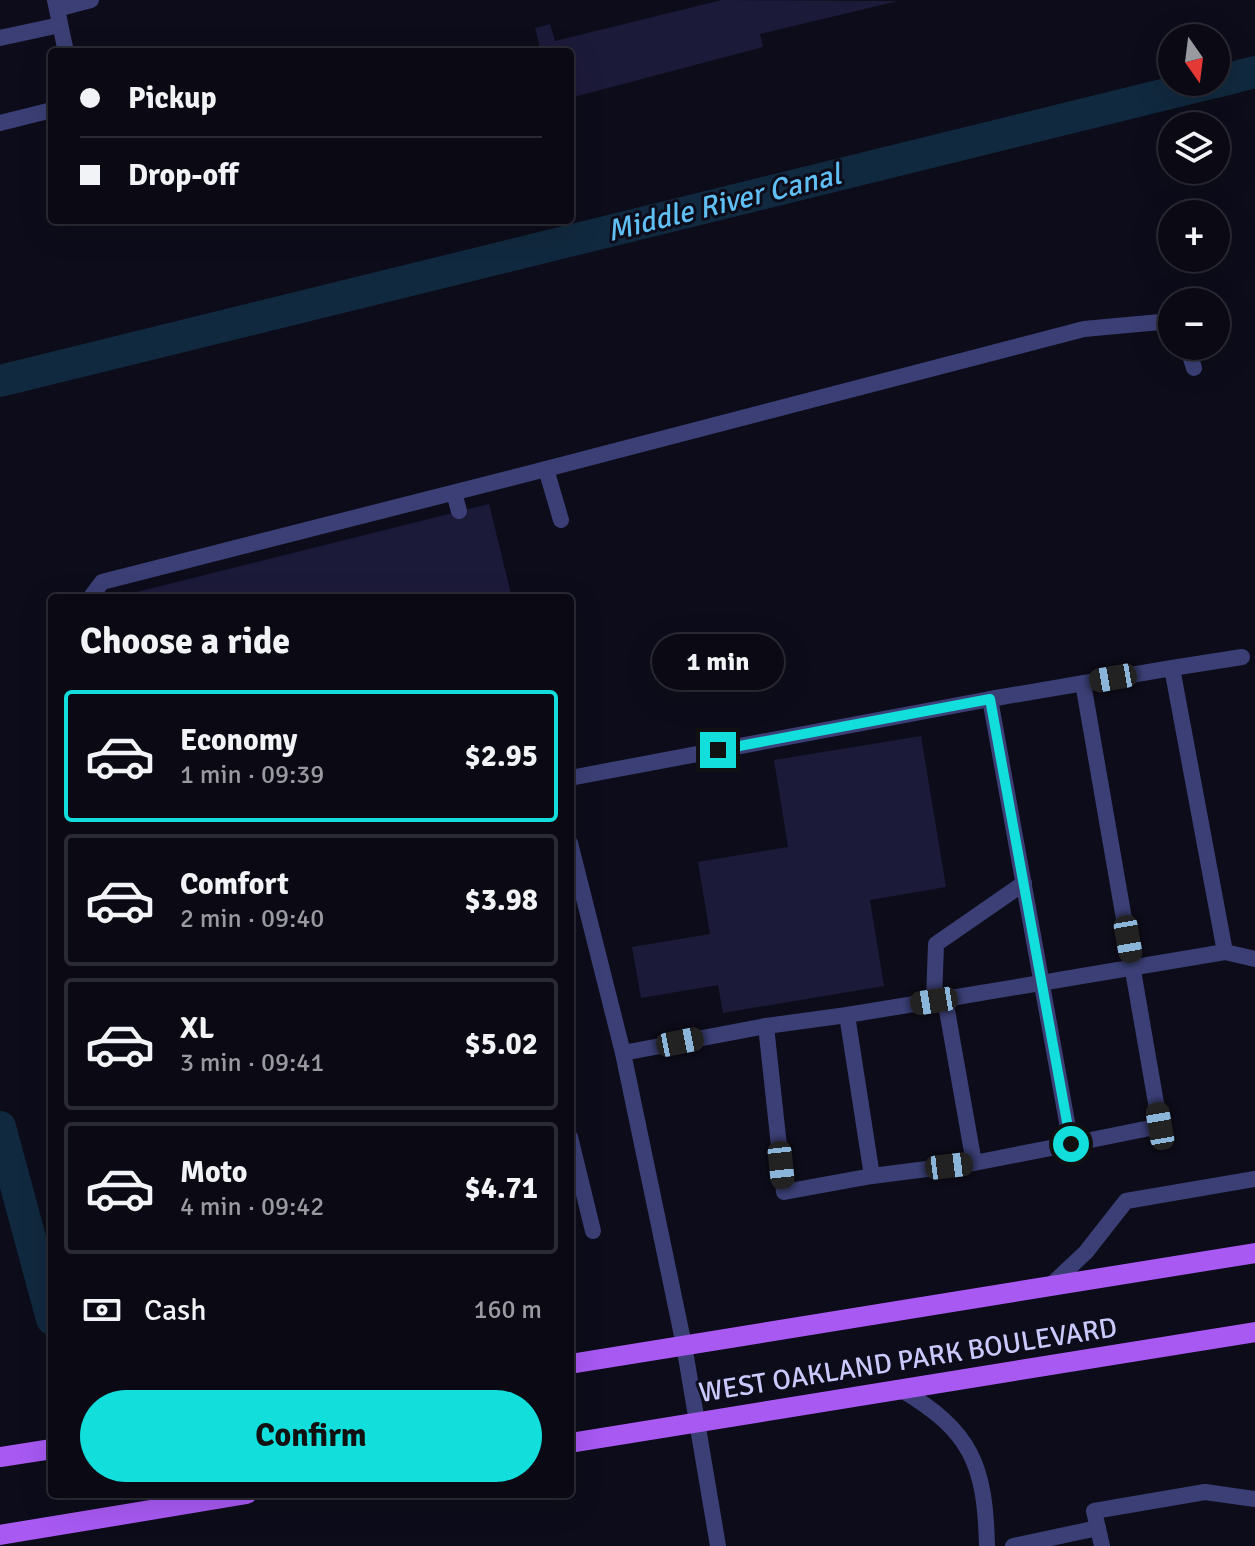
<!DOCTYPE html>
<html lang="en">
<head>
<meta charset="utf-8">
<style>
  :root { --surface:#0a0914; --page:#181722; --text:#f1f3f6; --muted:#999aa0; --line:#2a2a34; --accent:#12dedb }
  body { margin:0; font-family:Signika,sans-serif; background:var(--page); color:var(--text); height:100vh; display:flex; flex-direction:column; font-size:30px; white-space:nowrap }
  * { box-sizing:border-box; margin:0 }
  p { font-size:26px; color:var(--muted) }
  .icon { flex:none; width:44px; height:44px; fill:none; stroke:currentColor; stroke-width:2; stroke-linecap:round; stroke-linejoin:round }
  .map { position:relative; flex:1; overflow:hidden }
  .details { position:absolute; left:48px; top:594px; width:526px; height:904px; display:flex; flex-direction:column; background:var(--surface); border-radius:8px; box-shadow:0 8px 32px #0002,0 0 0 2px var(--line) }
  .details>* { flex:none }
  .banner { position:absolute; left:48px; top:48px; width:526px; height:176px; border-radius:8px; box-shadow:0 8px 32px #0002,0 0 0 2px var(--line); display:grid; align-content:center; height:176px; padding:0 32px; background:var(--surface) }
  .needle { width:52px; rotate:166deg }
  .buttons { position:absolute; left:1158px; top:24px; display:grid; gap:16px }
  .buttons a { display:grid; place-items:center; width:72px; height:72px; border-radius:50%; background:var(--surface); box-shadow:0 8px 32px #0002,0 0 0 2px var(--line); font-size:40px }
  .end { position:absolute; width:36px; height:36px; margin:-18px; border:10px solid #12dedb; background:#111; box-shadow:0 0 0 4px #111 }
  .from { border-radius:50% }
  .bubble { position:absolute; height:56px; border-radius:28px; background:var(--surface); box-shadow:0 8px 32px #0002,0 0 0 2px var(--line); font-size:26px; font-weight:800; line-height:56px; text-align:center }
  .car { position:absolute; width:24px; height:48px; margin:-24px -12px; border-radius:10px; box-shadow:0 0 6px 2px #0007; background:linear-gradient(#222 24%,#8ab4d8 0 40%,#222 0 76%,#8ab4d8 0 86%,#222 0) }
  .banner b { display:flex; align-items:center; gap:28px; height:76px; font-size:30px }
  .banner b+b { border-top:2px solid var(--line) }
  .banner i { width:20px; height:20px; background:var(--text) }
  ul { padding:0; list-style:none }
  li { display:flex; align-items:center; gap:24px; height:132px; margin:0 16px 12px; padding:0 16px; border:4px solid var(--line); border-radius:8px }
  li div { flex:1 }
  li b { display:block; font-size:30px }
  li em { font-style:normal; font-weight:800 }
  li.active { border-color:var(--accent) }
  li>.icon { width:72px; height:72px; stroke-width:1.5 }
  h2 { padding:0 32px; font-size:36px; line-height:96px }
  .pay { display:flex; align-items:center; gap:20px; height:88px; padding:0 32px; font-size:30px }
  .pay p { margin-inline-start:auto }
  .action { display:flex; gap:16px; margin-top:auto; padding:16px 32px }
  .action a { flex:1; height:92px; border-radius:48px; background:var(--accent); color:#111; font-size:32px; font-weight:800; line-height:92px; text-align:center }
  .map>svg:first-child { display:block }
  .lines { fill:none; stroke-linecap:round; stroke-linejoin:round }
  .canal { stroke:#11293e; stroke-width:32 }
  .building { fill:#1c1a39 }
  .lane { stroke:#3b3f75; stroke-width:16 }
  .street { stroke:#3b3f75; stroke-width:16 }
  .primary { stroke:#a759f2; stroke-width:20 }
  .route { stroke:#12dedb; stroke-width:10 }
  .labels { text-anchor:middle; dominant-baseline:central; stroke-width:6; stroke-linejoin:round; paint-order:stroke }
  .street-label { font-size:28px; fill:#c9c9fb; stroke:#0d0c1a }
  .water-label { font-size:30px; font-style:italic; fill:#60bff2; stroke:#0d0c1a }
</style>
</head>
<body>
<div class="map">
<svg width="1255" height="1546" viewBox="0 0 1255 1546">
  <rect width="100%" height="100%" fill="#0d0c1a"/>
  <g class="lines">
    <g class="canal">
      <polyline points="1216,82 1255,72"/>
      <polyline points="0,381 1215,82"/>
      <polyline points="0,1127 52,1319"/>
    </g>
  </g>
  <g class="building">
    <polygon points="722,0 898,1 760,34 763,47 570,98 570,52 541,52 535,28 550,24 555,41"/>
    <polygon points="489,504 512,598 117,598 117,597"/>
    <polygon points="921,736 946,887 870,900 884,986 723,1013 718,985 641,998 632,947 710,934 698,862 788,847 774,760"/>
  </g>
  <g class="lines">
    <g class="lane">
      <polyline points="55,0 66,52"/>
      <polyline points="57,9 91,0"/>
      <polyline points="0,38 60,25"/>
      <polyline points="0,123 52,110"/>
      <polyline points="1187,346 1194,368"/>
      <polyline points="454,493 459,511"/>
      <polyline points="561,520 546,469 1084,329 1160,322 1172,326"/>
      <polyline points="90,598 102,582 546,469"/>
      <polyline points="1172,668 1242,657"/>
      <polyline points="1083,683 1160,1126 1071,1144 990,699 1172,668 1225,952 1255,959"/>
      <polyline points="570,778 990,699"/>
      <polyline points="570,843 623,1053"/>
      <polyline points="945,999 847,1015 872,1176 974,1163 945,999 1225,952"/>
      <polyline points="934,1001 936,944 1024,883"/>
      <polyline points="847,1015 766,1026 784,1192 872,1176"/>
      <polyline points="570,1137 593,1231"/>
      <polyline points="974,1163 1071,1144"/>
      <polyline points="1050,1286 1086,1252 1126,1201 1255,1179"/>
      <polyline points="684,1345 623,1053 766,1026"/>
      <path d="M900 1389C972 1431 985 1465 987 1546"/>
      <polyline points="1013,1546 1098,1528"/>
      <polyline points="1102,1546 1094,1511 1205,1492 1255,1499"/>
    </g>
    <polyline class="street" points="684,1345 718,1546"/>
    <g class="primary">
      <polyline points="570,1364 1255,1253"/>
      <polyline points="570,1443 1255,1332"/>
      <polyline points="0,1457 52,1449"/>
      <polyline points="0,1535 247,1494"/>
    </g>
  </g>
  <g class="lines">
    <polyline class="route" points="718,750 990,699 1071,1144"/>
  </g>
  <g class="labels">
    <g class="street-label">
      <text transform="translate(908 1360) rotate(-9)">WEST OAKLAND PARK BOULEVARD</text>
    </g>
    <g class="water-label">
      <text transform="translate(724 203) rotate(-14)">Middle River Canal</text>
    </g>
  </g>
</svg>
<div class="buttons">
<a><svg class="needle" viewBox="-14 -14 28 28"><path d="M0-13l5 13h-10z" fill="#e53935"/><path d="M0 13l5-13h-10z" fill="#999aa0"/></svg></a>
<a><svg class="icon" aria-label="layers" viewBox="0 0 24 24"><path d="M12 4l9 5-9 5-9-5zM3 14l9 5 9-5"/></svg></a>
<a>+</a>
<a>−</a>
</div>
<i class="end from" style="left:1071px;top:1144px"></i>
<i class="end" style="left:718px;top:750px"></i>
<div class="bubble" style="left:652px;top:634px;width:132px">1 min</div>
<i class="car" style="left:1113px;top:678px;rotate:260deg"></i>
<i class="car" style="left:1128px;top:939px;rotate:170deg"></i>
<i class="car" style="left:934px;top:1001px;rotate:261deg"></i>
<i class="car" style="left:680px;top:1042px;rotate:79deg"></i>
<i class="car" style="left:1160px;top:1126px;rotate:350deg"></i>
<i class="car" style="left:781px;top:1165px;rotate:174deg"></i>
<i class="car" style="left:949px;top:1166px;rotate:83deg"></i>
<div class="banner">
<b><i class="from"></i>Pickup</b>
<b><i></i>Drop-off</b>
</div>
<section class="details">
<h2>Choose a ride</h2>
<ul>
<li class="active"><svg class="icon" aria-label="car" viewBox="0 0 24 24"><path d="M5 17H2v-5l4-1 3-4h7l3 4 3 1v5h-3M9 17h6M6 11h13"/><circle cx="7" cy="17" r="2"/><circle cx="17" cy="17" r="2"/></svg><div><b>Economy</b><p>1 min · 09:39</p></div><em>$2.95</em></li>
<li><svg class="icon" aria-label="car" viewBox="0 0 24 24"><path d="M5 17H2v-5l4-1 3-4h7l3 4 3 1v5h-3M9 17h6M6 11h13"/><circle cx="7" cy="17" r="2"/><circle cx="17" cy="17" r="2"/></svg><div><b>Comfort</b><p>2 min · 09:40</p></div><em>$3.98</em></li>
<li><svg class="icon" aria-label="car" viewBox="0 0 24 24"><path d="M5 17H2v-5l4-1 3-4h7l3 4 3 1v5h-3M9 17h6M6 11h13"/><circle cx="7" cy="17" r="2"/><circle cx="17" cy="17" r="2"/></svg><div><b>XL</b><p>3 min · 09:41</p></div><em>$5.02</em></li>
<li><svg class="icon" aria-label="car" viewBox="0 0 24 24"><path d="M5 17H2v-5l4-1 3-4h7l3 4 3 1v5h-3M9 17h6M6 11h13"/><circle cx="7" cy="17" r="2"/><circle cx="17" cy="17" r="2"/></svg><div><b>Moto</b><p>4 min · 09:42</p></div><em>$4.71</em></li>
</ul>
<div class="pay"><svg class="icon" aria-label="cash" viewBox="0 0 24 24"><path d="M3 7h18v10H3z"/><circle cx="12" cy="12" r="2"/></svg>Cash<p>160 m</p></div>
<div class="action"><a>Confirm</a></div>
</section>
</div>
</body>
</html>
